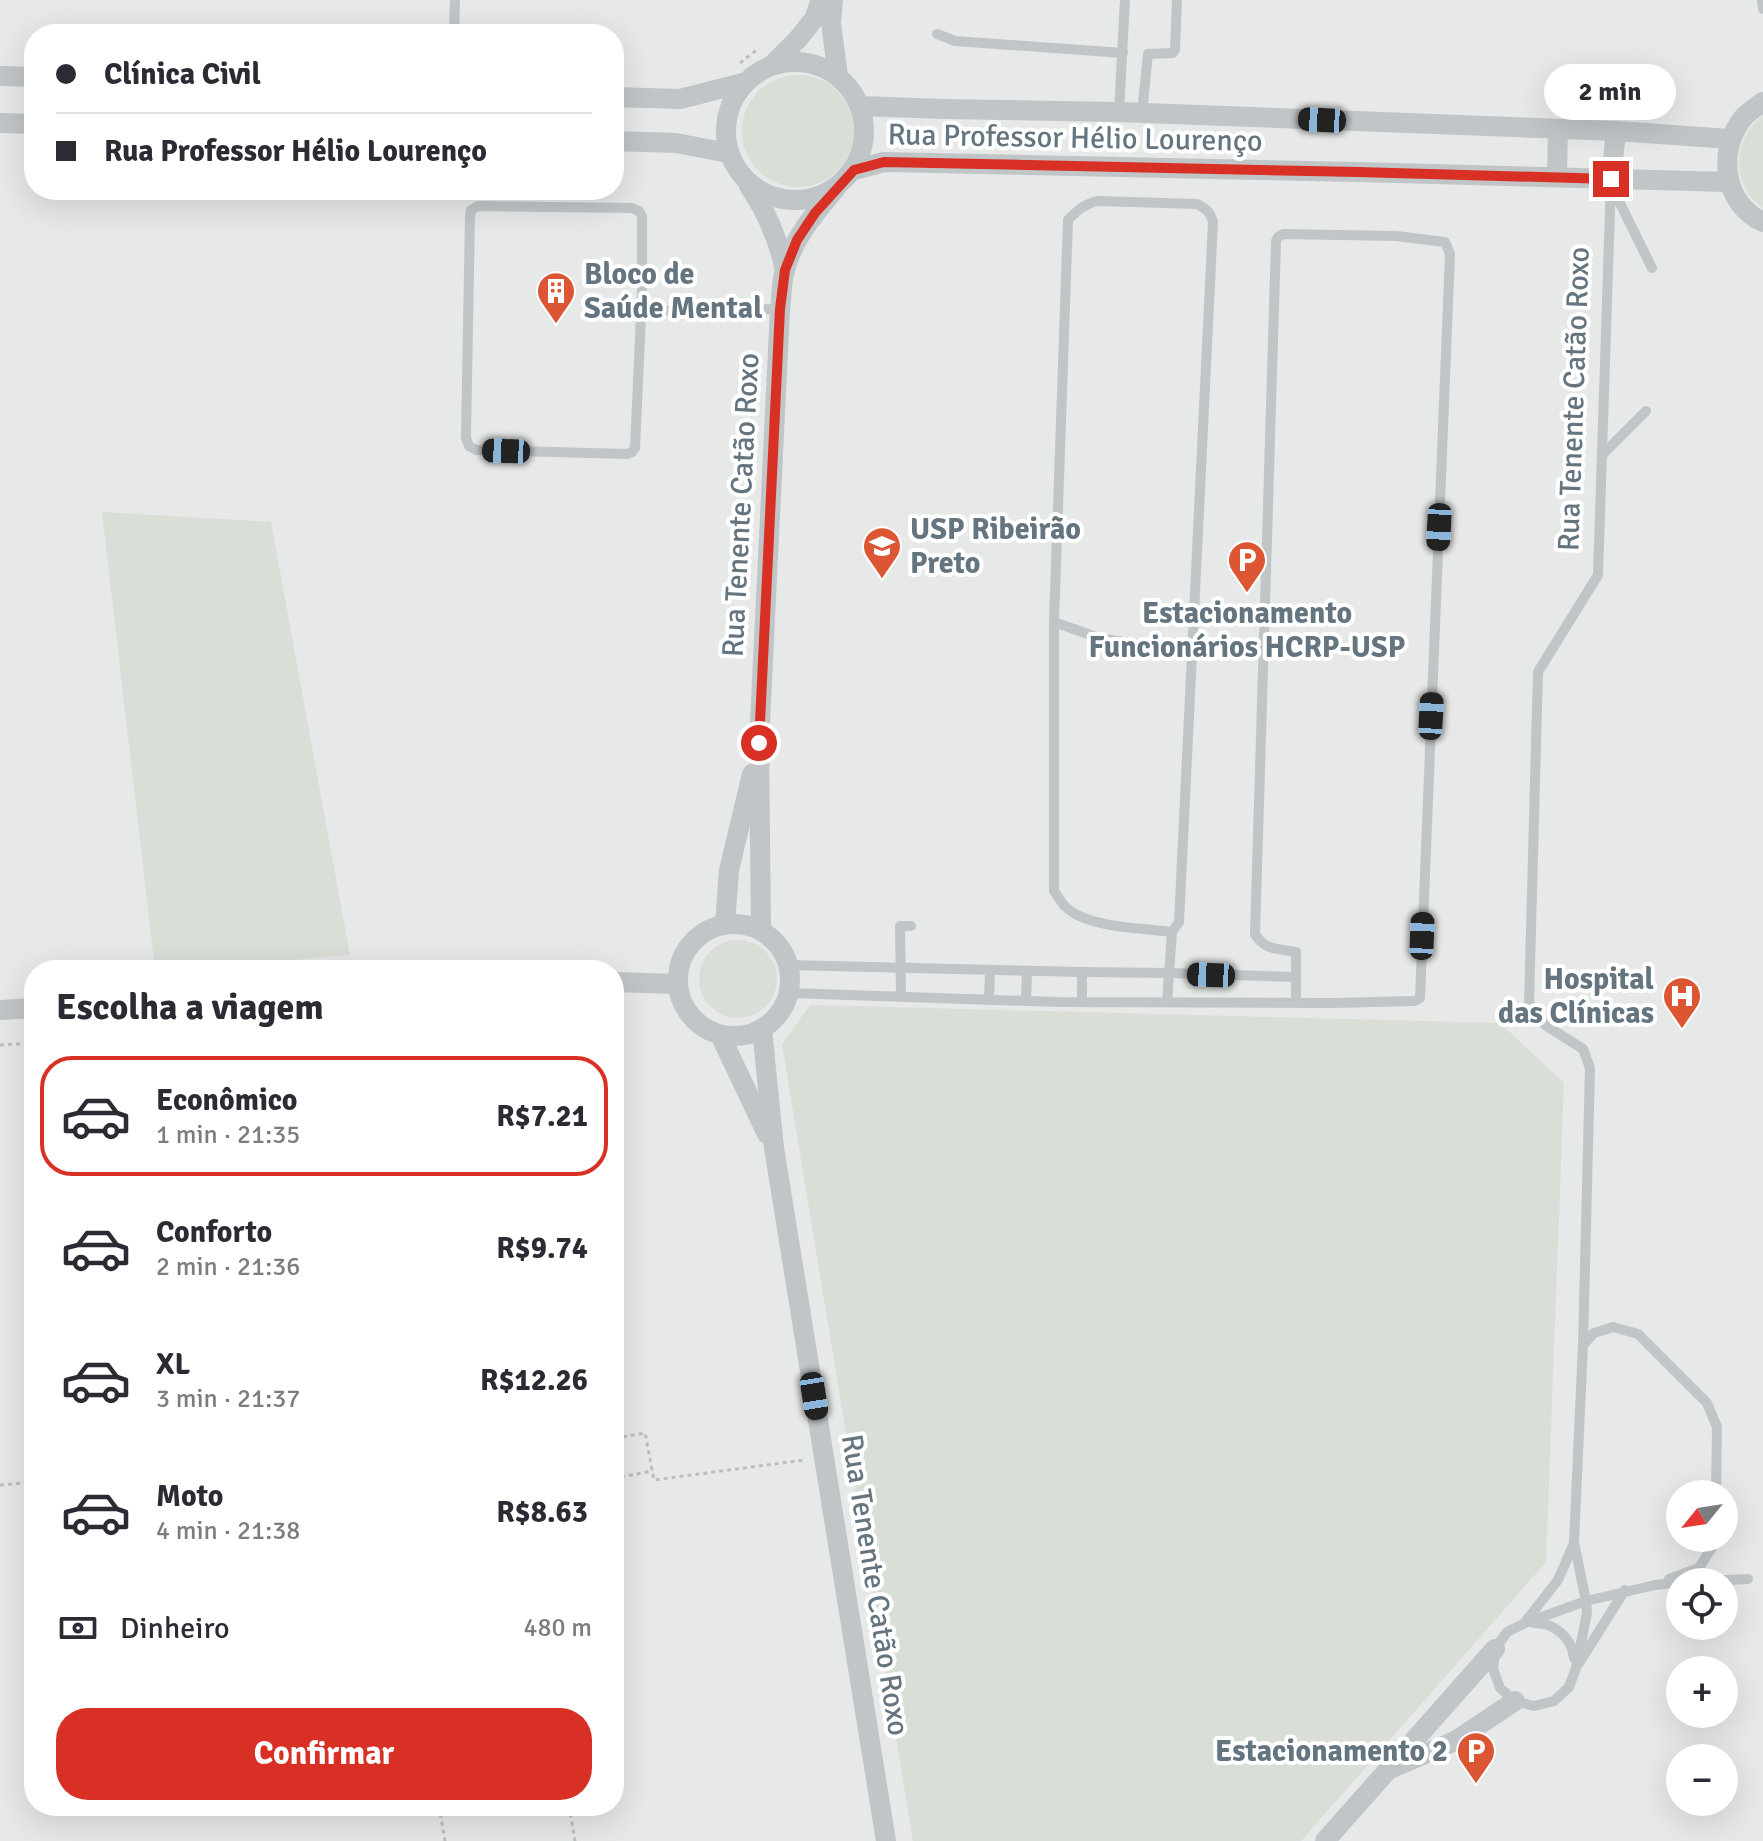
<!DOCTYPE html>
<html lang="pt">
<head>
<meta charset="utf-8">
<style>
  :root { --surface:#fff; --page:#f7f7f7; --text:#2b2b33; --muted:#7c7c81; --line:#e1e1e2; --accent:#d93025 }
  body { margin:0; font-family:Signika,sans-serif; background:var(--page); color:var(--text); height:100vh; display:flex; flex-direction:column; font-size:30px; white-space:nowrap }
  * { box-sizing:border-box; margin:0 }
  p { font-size:26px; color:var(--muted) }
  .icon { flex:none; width:44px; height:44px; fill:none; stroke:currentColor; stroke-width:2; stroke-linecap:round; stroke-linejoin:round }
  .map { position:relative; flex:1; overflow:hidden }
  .sheet { position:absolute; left:24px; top:960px; width:600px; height:856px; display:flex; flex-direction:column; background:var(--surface); border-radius:32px; box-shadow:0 8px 32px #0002 }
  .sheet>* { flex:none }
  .top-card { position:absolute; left:24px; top:24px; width:600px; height:176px; border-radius:32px; box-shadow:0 8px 32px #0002; display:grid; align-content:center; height:176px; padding:0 32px; background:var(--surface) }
  .needle { width:52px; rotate:240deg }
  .controls { position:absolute; left:1666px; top:1480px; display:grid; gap:16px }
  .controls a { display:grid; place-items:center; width:72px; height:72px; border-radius:50%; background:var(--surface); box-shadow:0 8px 32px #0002; font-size:40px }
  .end { position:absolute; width:36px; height:36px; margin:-18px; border:10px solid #d93025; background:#fff; box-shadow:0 0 0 4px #fff }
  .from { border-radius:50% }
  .bubble { position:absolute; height:56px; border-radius:28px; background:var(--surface); box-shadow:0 8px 32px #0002; font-size:26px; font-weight:700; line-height:56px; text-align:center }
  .car { position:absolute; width:24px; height:48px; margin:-24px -12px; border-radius:10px; box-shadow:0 0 6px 2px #0007; background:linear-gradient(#222 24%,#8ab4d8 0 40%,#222 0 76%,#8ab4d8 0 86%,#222 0) }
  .top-card b { display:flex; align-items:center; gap:28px; height:76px; font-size:30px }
  .top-card b+b { border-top:2px solid var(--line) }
  .top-card i { width:20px; height:20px; background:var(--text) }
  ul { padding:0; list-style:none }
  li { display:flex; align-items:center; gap:24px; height:120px; margin:0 16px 12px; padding:0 16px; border:4px solid transparent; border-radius:32px }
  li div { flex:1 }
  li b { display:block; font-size:30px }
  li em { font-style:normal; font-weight:700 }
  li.on { border-color:var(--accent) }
  li>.icon { width:72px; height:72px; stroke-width:1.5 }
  h2 { padding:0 32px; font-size:36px; line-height:96px }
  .pay { display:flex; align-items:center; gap:20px; height:88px; padding:0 32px; font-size:30px }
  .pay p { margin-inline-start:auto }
  .primary-button { display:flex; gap:16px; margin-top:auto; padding:16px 32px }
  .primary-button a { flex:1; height:92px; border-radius:32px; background:var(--accent); color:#fff; font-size:32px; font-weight:700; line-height:92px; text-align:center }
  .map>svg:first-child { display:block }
  .built { fill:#e7e8e8; fill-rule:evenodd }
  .green { fill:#d9ded6 }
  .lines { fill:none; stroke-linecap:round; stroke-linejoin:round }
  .path { stroke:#bbbec0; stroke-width:3; stroke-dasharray:4 4; stroke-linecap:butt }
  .service { stroke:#c0c5c8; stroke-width:10 }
  .minor { stroke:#c0c5c8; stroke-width:20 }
  .route { stroke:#d93025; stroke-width:10 }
  .labels { text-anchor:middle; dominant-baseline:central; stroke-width:8; stroke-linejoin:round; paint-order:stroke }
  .street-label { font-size:30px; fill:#657580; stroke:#fff }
  .poi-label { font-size:30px; font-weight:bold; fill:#657580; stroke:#fff; text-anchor:start }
</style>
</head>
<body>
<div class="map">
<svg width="1763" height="1841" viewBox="0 0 1763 1841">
  <rect width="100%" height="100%" fill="#f9f9f7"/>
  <path class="built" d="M0 0H1763V1841H0ZM34 34H614V190H34ZM34 970H614V1806H34ZM1680 1494H1724V1538H1680ZM1680 1582H1724V1626H1680ZM1680 1670H1724V1714H1680ZM1680 1758H1724V1802H1680Z"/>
  <g class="green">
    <circle cx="798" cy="131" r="56"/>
    <path d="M1763 116V208C1730 185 1732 139 1763 116Z"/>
    <polygon points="102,512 271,522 350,955 183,970 155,970"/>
    <circle cx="738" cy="979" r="39"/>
    <polygon points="810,1005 1500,1023 1564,1083 1546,1562 1301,1841 913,1841 782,1044"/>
  </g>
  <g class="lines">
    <g class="path">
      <polyline points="740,63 759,48"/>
      <polyline points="0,1045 34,1043"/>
      <polyline points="615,1438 645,1433 654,1480 804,1460"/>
      <polyline points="621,1477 653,1471"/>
      <polyline points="0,1485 34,1482"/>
      <polyline points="439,1806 445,1841"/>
      <polyline points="569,1806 575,1841"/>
    </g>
    <g class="service">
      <polyline points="1762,0 1763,9"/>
      <polyline points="454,34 455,0"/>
      <polyline points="937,34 955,41 1123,53"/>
      <polyline points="1119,112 1125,0"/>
      <polyline points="1142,113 1148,54 1173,53 1175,49 1177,0"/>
      <polyline points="1611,179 1598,575 1538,672 1529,1003 1545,1025 1583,1049 1590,1068 1583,1345 1574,1542 1586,1601 1587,1613 1576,1668 1569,1687 1554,1701 1534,1706 1515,1701 1500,1688 1493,1669 1495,1649 1507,1632 1525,1623 1586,1601 1655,1585 1680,1582"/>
      <polyline points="1612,187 1652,268"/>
      <polygon points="478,206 631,208 639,211 642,216 642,293 635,448 632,452 627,454 476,450 469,446 466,438 470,216 471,210"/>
      <polyline points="640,311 780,309"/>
      <polyline points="1602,455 1646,411"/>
      <polyline points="1054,622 1099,638 1142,645"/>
      <polyline points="788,965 1082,972 1169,973 1295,977"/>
      <path d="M789 993 1058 1002 1334 1003 1415 1001 1420 998 1450 254 1445 242 1396 236 1283 234 1278 237 1276 241 1255 934C1264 950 1279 949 1296 952V1003"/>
      <polyline points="901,996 900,926 911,926"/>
      <polyline points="989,1000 990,971"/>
      <polyline points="1026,1001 1027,971"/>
      <polyline points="1082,1002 1082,972"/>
      <path d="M1167 1002 1172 932 1179 922 1213 222C1210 212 1207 209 1197 204L1097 201C1084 204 1077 211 1068 220L1054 622V891C1058 896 1061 903 1066 907 1087 928 1143 928 1172 932"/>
      <polyline points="1583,1345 1594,1333 1613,1327 1638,1334 1707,1403 1717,1427 1716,1494"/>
      <polyline points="1669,1579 1699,1568 1714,1544 1715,1538"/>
      <polyline points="1686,1582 1748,1579"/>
      <polyline points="1526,1621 1558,1580 1574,1543"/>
      <path d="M1534 1623C1554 1623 1572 1637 1574 1658"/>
      <polyline points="1579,1663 1625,1590"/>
    </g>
    <g class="minor">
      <polyline points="833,0 831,23 838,76"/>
      <circle cx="795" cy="131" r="69"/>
      <polyline points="773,64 798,39 814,19 821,0"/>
      <polyline points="0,76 34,77"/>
      <polyline points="614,97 680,99 743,83"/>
      <path d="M1763 102C1756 107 1748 112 1743 118 1717 150 1723 204 1763 222"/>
      <polyline points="860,106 945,109 1119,112 1616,131 1730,139"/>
      <polyline points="0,123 34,124"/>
      <polyline points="614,141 676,143 728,153"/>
      <polyline points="854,170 884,162 1358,172 1729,182"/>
      <polyline points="1557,177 1558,129"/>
      <polyline points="1611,179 1616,131"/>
      <path d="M749 186C767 212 778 239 785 270"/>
      <circle cx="734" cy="980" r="56"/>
      <polyline points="725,924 729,870 752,774"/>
      <path d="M761 931 759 743 780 309C782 296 781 282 785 270 793 238 816 212 836 188"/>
      <polyline points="614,982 677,984"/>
      <polyline points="0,1010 34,1008"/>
      <polyline points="762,1029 774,1148 886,1841"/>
      <polyline points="720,1035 767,1134"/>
      <polyline points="1392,1768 1455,1741 1515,1701"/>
      <polyline points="1325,1841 1495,1649"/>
    </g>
  </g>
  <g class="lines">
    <polyline class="route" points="759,743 780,309 785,270 797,240 815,213 854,170 884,162 1358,172 1611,179"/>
  </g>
  <defs>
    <symbol id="building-pin" viewBox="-11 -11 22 30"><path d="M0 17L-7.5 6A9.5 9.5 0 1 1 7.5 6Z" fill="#dc5634" stroke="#fff"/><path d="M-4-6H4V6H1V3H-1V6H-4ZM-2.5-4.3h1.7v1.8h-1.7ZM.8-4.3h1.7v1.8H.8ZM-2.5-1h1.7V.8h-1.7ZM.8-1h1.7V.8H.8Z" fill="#fff"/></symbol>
    <symbol id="university-pin" viewBox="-11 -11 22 30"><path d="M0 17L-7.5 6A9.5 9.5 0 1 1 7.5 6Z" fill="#dc5634" stroke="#fff"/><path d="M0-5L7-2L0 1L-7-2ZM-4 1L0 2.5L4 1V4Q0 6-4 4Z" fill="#fff"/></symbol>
    <symbol id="parking-pin" viewBox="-11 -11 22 30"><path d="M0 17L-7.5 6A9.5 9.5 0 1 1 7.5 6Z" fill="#dc5634" stroke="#fff"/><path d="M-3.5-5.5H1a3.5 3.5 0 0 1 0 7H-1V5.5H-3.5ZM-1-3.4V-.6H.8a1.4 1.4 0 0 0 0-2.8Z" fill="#fff"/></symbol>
    <symbol id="hospital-pin" viewBox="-11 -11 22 30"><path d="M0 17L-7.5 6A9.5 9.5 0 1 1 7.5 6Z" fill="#dc5634" stroke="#fff"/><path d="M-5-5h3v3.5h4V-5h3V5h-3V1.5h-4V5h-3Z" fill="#fff"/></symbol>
  </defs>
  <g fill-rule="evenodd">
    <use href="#building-pin" x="534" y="269" width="44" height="60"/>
    <use href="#university-pin" x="860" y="524" width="44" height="60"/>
    <use href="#parking-pin" x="1225" y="538" width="44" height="60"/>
    <use href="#hospital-pin" x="1660" y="974" width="44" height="60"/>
    <use href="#parking-pin" x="1454" y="1729" width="44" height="60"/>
  </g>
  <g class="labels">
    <g class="street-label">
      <text transform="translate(1075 138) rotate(1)">Rua Professor Hélio Lourenço</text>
      <text transform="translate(1574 399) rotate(-88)">Rua Tenente Catão Roxo</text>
      <text transform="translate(741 505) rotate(-87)">Rua Tenente Catão Roxo</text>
      <text transform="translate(875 1585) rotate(81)">Rua Tenente Catão Roxo</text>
    </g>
    <g class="poi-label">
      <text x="584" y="274">Bloco de<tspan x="584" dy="34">Saúde Mental</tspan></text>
      <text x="910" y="529">USP Ribeirão<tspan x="910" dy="34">Preto</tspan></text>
      <text x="1247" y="613" text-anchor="middle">Estacionamento<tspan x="1247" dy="34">Funcionários HCRP-USP</tspan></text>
      <text x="1654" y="979" text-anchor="end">Hospital<tspan x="1654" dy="34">das Clínicas</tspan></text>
      <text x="1448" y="1751" text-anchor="end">Estacionamento 2</text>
    </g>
  </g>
</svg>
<div class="controls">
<a><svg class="needle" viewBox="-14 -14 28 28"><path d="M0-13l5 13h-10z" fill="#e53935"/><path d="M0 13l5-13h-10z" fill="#7c7c81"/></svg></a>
<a><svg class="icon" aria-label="locate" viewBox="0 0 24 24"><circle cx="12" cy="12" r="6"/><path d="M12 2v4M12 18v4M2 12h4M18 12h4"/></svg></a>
<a>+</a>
<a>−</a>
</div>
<i class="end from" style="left:759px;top:743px"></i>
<i class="end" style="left:1611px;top:179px"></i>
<div class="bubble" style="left:1544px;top:64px;width:132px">2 min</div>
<i class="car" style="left:1322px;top:120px;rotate:273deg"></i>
<i class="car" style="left:506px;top:451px;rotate:272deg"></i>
<i class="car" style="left:1439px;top:527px;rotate:183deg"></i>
<i class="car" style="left:1431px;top:716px;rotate:3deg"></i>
<i class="car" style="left:1422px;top:936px;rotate:2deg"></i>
<i class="car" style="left:1211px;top:975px;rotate:272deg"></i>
<i class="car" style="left:814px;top:1396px;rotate:171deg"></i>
<div class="top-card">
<b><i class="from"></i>Clínica Civil</b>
<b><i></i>Rua Professor Hélio Lourenço</b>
</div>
<section class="sheet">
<h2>Escolha a viagem</h2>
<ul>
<li class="on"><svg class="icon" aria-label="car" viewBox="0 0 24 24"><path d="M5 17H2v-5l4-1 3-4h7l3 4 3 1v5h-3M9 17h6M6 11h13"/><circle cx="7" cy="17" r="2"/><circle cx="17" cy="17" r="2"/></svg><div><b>Econômico</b><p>1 min · 21:35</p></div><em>R$7.21</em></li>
<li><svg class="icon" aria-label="car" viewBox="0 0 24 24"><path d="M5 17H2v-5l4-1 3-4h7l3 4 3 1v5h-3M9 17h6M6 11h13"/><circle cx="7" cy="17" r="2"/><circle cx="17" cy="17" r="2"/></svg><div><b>Conforto</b><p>2 min · 21:36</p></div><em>R$9.74</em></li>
<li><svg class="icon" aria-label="car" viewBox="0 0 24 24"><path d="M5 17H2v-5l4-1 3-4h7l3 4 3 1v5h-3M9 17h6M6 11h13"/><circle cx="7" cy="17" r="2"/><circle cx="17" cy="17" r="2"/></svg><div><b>XL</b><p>3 min · 21:37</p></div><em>R$12.26</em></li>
<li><svg class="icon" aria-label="car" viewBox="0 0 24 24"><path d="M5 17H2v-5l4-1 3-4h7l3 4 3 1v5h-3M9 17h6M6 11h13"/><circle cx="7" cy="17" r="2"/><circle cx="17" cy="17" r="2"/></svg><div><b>Moto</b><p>4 min · 21:38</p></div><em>R$8.63</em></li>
</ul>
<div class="pay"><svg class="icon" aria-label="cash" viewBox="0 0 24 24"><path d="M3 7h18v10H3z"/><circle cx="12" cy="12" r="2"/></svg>Dinheiro<p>480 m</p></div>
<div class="primary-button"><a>Confirmar</a></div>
</section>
</div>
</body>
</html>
